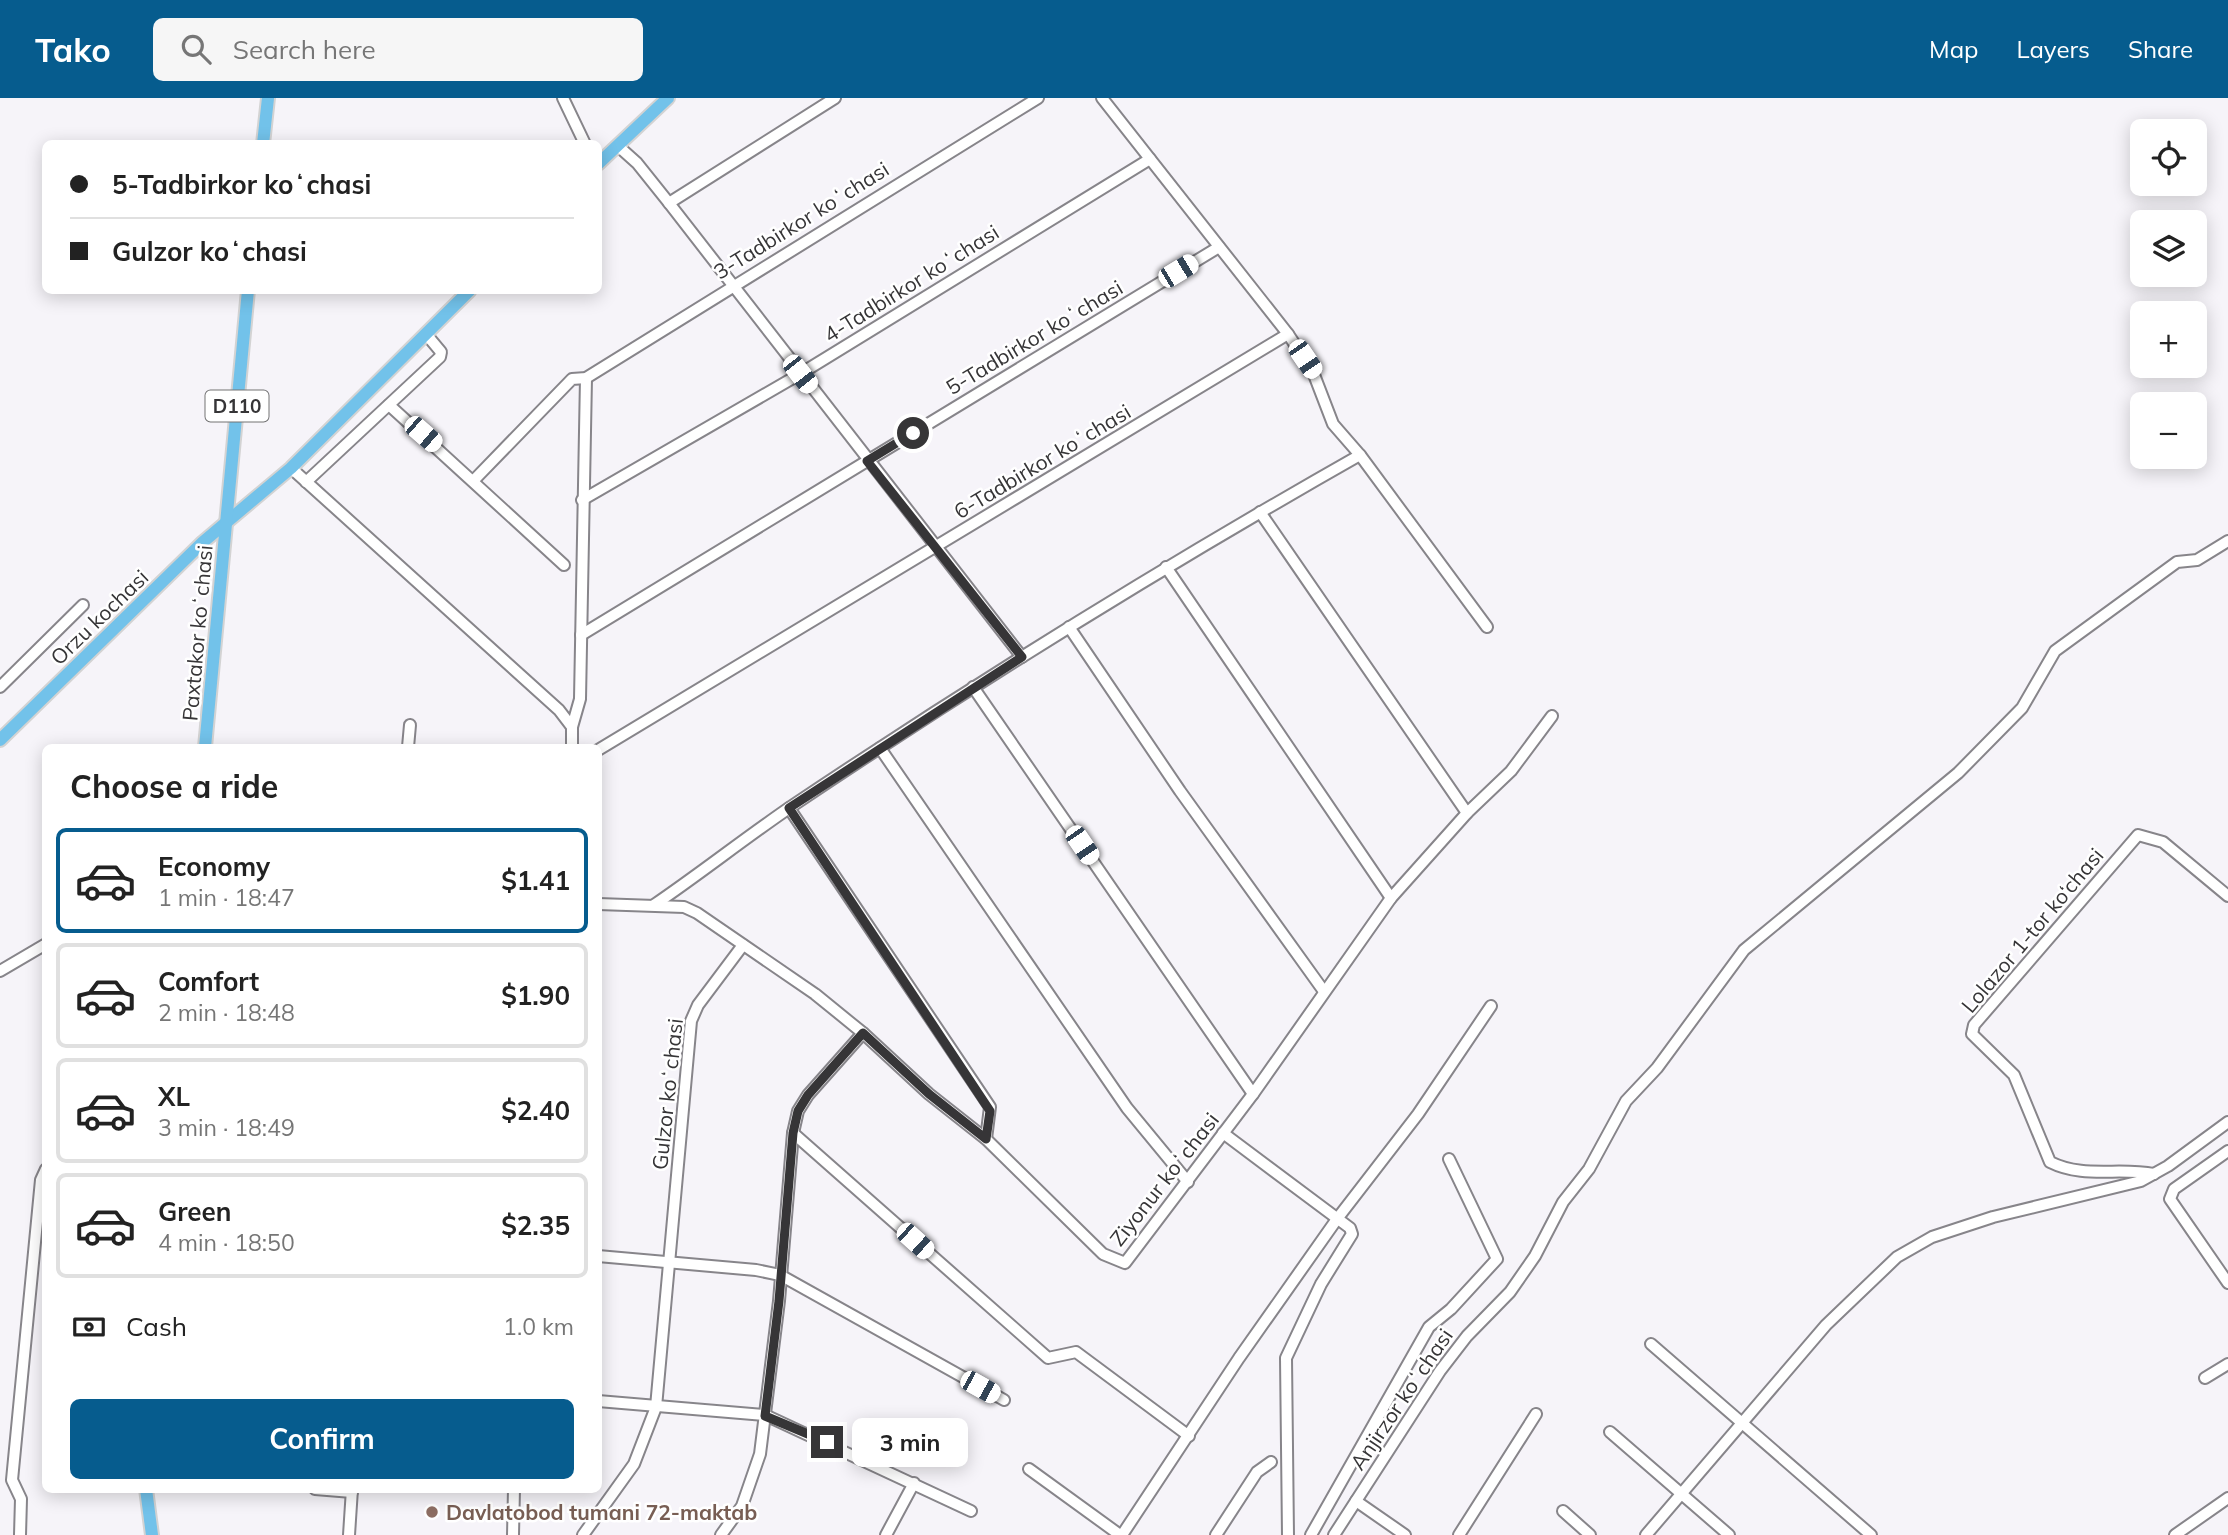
<!DOCTYPE html>
<html lang="en">
<head>
<meta charset="utf-8">
<style>
  :root { --surface:#fff; --page:#f6f6f6; --text:#222; --muted:#767676; --line:#e0e0e0; --accent:#065c8e }
  body { margin:0; font-family:Mulish,sans-serif; background:var(--page); color:var(--text); height:100vh; display:flex; flex-direction:column; font-size:26px; white-space:nowrap }
  * { box-sizing:border-box; margin:0 }
  p { font-size:23px; color:var(--muted) }
  .icon { flex:none; width:38px; height:38px; fill:none; stroke:currentColor; stroke-width:2; stroke-linecap:round; stroke-linejoin:round }
  .map { position:relative; flex:1; overflow:hidden }
  .side { position:absolute; left:42px; top:646px; width:560px; height:749px; display:flex; flex-direction:column; background:var(--surface); border-radius:10px; box-shadow:0 4px 18px #0003 }
  .side>* { flex:none }
  .hud { position:absolute; left:42px; top:42px; width:560px; height:154px; border-radius:10px; box-shadow:0 4px 18px #0003; display:grid; align-content:center; height:154px; padding:0 28px; background:var(--surface) }
  .fabs { position:absolute; left:2130px; top:21px; display:grid; gap:14px }
  .fabs a { display:grid; place-items:center; width:77px; height:77px; border-radius:10px; background:var(--surface); box-shadow:0 4px 18px #0003; font-size:35px }
  .end { position:absolute; width:32px; height:32px; margin:-16px; border:9px solid #363537; background:#fff; box-shadow:0 0 0 4px #fff }
  .from { border-radius:50% }
  .bubble { position:absolute; height:49px; border-radius:10px; background:var(--surface); box-shadow:0 4px 18px #0003; font-size:23px; font-weight:700; line-height:49px; text-align:center }
  .car { position:absolute; width:21px; height:42px; margin:-21px -10px; border-radius:9px; box-shadow:0 0 5px 2px #0007; background:linear-gradient(#fff 24%,#345 0 40%,#fff 0 76%,#345 0 86%,#fff 0) }
  .hud b { display:flex; align-items:center; gap:24px; height:66px; font-size:26px }
  .hud b+b { border-top:2px solid var(--line) }
  .hud i { width:18px; height:18px; background:var(--text) }
  ul { padding:0; list-style:none }
  li { display:flex; align-items:center; gap:21px; height:105px; margin:0 14px 10px; padding:0 14px; border:4px solid var(--line); border-radius:10px }
  li div { flex:1 }
  li b { display:block; font-size:26px }
  li em { font-style:normal; font-weight:700 }
  li.current { border-color:var(--accent) }
  li>.icon { width:63px; height:63px; stroke-width:1.5 }
  h2 { padding:0 28px; font-size:32px; line-height:84px }
  .pay { display:flex; align-items:center; gap:18px; height:77px; padding:0 28px; font-size:26px }
  .pay p { margin-inline-start:auto }
  .button { display:flex; gap:14px; margin-top:auto; padding:14px 28px }
  .button a { flex:1; height:80px; border-radius:10px; background:var(--accent); color:#fff; font-size:28px; font-weight:700; line-height:80px; text-align:center }
  header { display:flex; align-items:center; gap:42px; box-sizing:border-box; height:98px; padding:0 35px; background:var(--accent); color:#fff }
  header strong { font-size:33px }
  nav { display:flex; gap:38px; margin-inline-start:auto; font-size:24px }
  .search { width:490px; height:63px; background:var(--page); display:flex; align-items:center; gap:18px; box-sizing:border-box; padding:0 24px; border-radius:10px; color:var(--muted); font-size:26px }
  .map>svg:first-child { display:block }
  .lines { fill:none; stroke-linecap:round; stroke-linejoin:round }
  .minor-casing { stroke:#87858a; stroke-width:14 }
  .major-casing { stroke:#d3d3d3; stroke-width:16 }
  .minor { stroke:#fff; stroke-width:10 }
  .major { stroke:#72c2ea; stroke-width:12 }
  .route { stroke:#363537; stroke-width:9 }
  .education-dot { fill:#8d6e63; stroke:#fff; stroke-width:2.5 }
  .labels { text-anchor:middle; dominant-baseline:central; stroke-width:5; stroke-linejoin:round; paint-order:stroke }
  .shield { fill:#fff; stroke:#727273; stroke-width:2 }
  .shield-label { font-size:19px; font-weight:bold; fill:#363537 }
  .street-label { font-size:21px; fill:#363537; stroke:#fff }
  .education-label { font-size:21px; font-weight:bold; fill:#785e54; stroke:#fff; text-anchor:start }
</style>
</head>
<body>
<header>
<strong>Tako</strong>
<div class="search"><svg class="icon" aria-label="search" viewBox="0 0 24 24"><circle cx="10" cy="10" r="6"/><path d="M15 15l6 6"/></svg>Search here</div>
<nav><a>Map</a><a>Layers</a><a>Share</a></nav>
</header>
<div class="map">
<svg width="2228" height="1437" viewBox="0 0 2228 1437">
  <rect width="100%" height="100%" fill="#f6f4f9"/>
  <g class="lines">
    <defs>
      <g id="minor">
        <polyline points="563,0 585,46"/>
        <polyline points="1102,0 1288,236 1313,274 1333,326 1360,357 1487,529"/>
        <polyline points="618,48 637,65 669,105 1022,559"/>
        <polyline points="669,105 835,0"/>
        <polyline points="389,307 564,467"/>
        <polyline points="291,370 559,612 572,629"/>
        <polyline points="475,381 572,281 586,280 1038,0"/>
        <polyline points="306,384 440,259 441,254 426,236"/>
        <polyline points="582,402 800,276 1150,61"/>
        <polyline points="1260,414 1467,715"/>
        <polyline points="1166,469 1391,800"/>
        <polyline points="1069,529 1180,693 1323,892"/>
        <polyline points="581,537 1219,149"/>
        <polyline points="0,589 83,507"/>
        <polyline points="973,589 1253,996"/>
        <polyline points="408,649 410,627"/>
        <polyline points="572,649 572,629 580,601 586,280"/>
        <polyline points="880,650 1127,1010 1188,1084"/>
        <polyline points="598,652 1288,236"/>
        <polyline points="789,710 990,1009 986,1041"/>
        <polyline points="598,806 684,809 697,815 815,896 863,935 929,996 986,1041 1103,1156 1125,1165 1253,996 1391,800 1467,715 1511,673 1552,618"/>
        <path d="M654 807C701 775 745 740 792 708 977 584 1166 467 1360 357"/>
        <polyline points="0,873 46,846"/>
        <polyline points="793,1035 1048,1260 1076,1254 1189,1338"/>
        <polyline points="1223,1035 1350,1130 1352,1136 1321,1186 1286,1260 1288,1437"/>
        <polyline points="2228,1053 2174,1091 2170,1101 2228,1185"/>
        <path d="M2154 1076C2118 1069 2084 1081 2050 1064L2014 977 1972 936 1974 927 2138 737 2163 744 2228 798"/>
        <polyline points="598,1158 756,1172 780,1177 1004,1302"/>
        <polyline points="1651,1246 1871,1437"/>
        <polyline points="2205,1280 2228,1266"/>
        <polyline points="598,1303 765,1317 971,1413"/>
        <polyline points="1610,1334 1729,1437"/>
        <polyline points="1029,1371 1120,1437"/>
        <polyline points="315,1391 352,1394"/>
        <polyline points="1356,1403 1405,1437"/>
        <polyline points="1563,1413 1590,1437"/>
        <polyline points="20,1437 21,1401 12,1382 41,1082 46,1071"/>
        <polyline points="349,1437 352,1391"/>
        <polyline points="513,1437 514,1391"/>
        <polyline points="583,1437 634,1366 656,1309 691,923 698,907 743,847"/>
        <polyline points="721,1437 742,1408 760,1356 779,1203 793,1035 798,1013 808,997 863,935"/>
        <polyline points="886,1437 914,1385"/>
        <polyline points="1122,1437 1239,1260 1337,1121 1418,1016 1491,908"/>
        <polyline points="1216,1437 1257,1374 1271,1364"/>
        <polyline points="1311,1437 1429,1229 1451,1211 1497,1161 1449,1061"/>
        <polyline points="1334,1437 1440,1273 1467,1238 1510,1194 1535,1158 1563,1104 1589,1071 1626,1003 1657,970 1744,852 1958,675 2022,610 2055,553 2177,464 2197,462 2228,443"/>
        <polyline points="1459,1437 1536,1316"/>
        <polyline points="1646,1437 1826,1227 1897,1159 1932,1139 1993,1119 2141,1083 2168,1068 2228,1024"/>
        <polyline points="2175,1437 2228,1400"/>
      </g>
      <g id="major">
        <polyline points="263,46 268,0"/>
        <polyline points="598,66 668,0"/>
        <polyline points="0,642 203,444 291,370 470,192"/>
        <polyline points="205,649 248,192"/>
        <polyline points="146,1391 152,1437"/>
      </g>
    </defs>
    <use href="#minor" class="minor-casing"/>
    <use href="#major" class="major-casing"/>
    <use href="#minor" class="minor"/>
    <use href="#major" class="major"/>
  </g>
  <g class="lines">
    <polyline class="route" points="827,1344 765,1318 779,1203 793,1035 798,1013 808,997 863,935 929,996 986,1041 990,1013 789,710 1022,559 867,363 913,335"/>
  </g>
  <circle class="education-dot" cx="432" cy="1414" r="7"/>
  <g class="labels">
    <rect class="shield" x="205.5" y="292.5" width="63" height="31" rx="5"/>
    <g class="shield-label">
      <text x="237" y="308">D110</text>
    </g>
    <g class="street-label">
      <text transform="translate(801 122) rotate(-32)">3-Tadbirkor koʻchasi</text>
      <text transform="translate(911 185) rotate(-32)">4-Tadbirkor koʻchasi</text>
      <text transform="translate(1034 239) rotate(-31)">5-Tadbirkor koʻchasi</text>
      <text transform="translate(1042 363) rotate(-31)">6-Tadbirkor koʻchasi</text>
      <text transform="translate(99 519) rotate(-44)">Orzu kochasi</text>
      <text transform="translate(197 535) rotate(-85)">Paxtakor koʻchasi</text>
      <text transform="translate(2032 832) rotate(-50)">Lolazor 1-tor ko‘chasi</text>
      <text transform="translate(667 996) rotate(-84)">Gulzor koʻchasi</text>
      <text transform="translate(1164 1081) rotate(-52)">Ziyonur koʻchasi</text>
      <text transform="translate(1401 1301) rotate(-56)">Anjirzor koʻchasi</text>
    </g>
    <g class="education-label">
      <text x="446" y="1414">Davlatobod tumani 72-maktab</text>
    </g>
  </g>
</svg>
<div class="fabs">
<a><svg class="icon" aria-label="locate" viewBox="0 0 24 24"><circle cx="12" cy="12" r="6"/><path d="M12 2v4M12 18v4M2 12h4M18 12h4"/></svg></a>
<a><svg class="icon" aria-label="layers" viewBox="0 0 24 24"><path d="M12 4l9 5-9 5-9-5zM3 14l9 5 9-5"/></svg></a>
<a>+</a>
<a>−</a>
</div>
<i class="end from" style="left:913px;top:335px"></i>
<i class="end" style="left:827px;top:1344px"></i>
<div class="bubble" style="left:852px;top:1320px;width:116px">3 min</div>
<i class="car" style="left:1178px;top:173px;rotate:59deg"></i>
<i class="car" style="left:1305px;top:261px;rotate:146deg"></i>
<i class="car" style="left:800px;top:276px;rotate:142deg"></i>
<i class="car" style="left:423px;top:336px;rotate:131deg"></i>
<i class="car" style="left:1082px;top:747px;rotate:146deg"></i>
<i class="car" style="left:915px;top:1143px;rotate:132deg"></i>
<i class="car" style="left:980px;top:1289px;rotate:119deg"></i>
<div class="hud">
<b><i class="from"></i>5-Tadbirkor koʻchasi</b>
<b><i></i>Gulzor koʻchasi</b>
</div>
<section class="side">
<h2>Choose a ride</h2>
<ul>
<li class="current"><svg class="icon" aria-label="car" viewBox="0 0 24 24"><path d="M5 17H2v-5l4-1 3-4h7l3 4 3 1v5h-3M9 17h6M6 11h13"/><circle cx="7" cy="17" r="2"/><circle cx="17" cy="17" r="2"/></svg><div><b>Economy</b><p>1 min · 18:47</p></div><em>$1.41</em></li>
<li><svg class="icon" aria-label="car" viewBox="0 0 24 24"><path d="M5 17H2v-5l4-1 3-4h7l3 4 3 1v5h-3M9 17h6M6 11h13"/><circle cx="7" cy="17" r="2"/><circle cx="17" cy="17" r="2"/></svg><div><b>Comfort</b><p>2 min · 18:48</p></div><em>$1.90</em></li>
<li><svg class="icon" aria-label="car" viewBox="0 0 24 24"><path d="M5 17H2v-5l4-1 3-4h7l3 4 3 1v5h-3M9 17h6M6 11h13"/><circle cx="7" cy="17" r="2"/><circle cx="17" cy="17" r="2"/></svg><div><b>XL</b><p>3 min · 18:49</p></div><em>$2.40</em></li>
<li><svg class="icon" aria-label="car" viewBox="0 0 24 24"><path d="M5 17H2v-5l4-1 3-4h7l3 4 3 1v5h-3M9 17h6M6 11h13"/><circle cx="7" cy="17" r="2"/><circle cx="17" cy="17" r="2"/></svg><div><b>Green</b><p>4 min · 18:50</p></div><em>$2.35</em></li>
</ul>
<div class="pay"><svg class="icon" aria-label="cash" viewBox="0 0 24 24"><path d="M3 7h18v10H3z"/><circle cx="12" cy="12" r="2"/></svg>Cash<p>1.0 km</p></div>
<div class="button"><a>Confirm</a></div>
</section>
</div>
</body>
</html>
